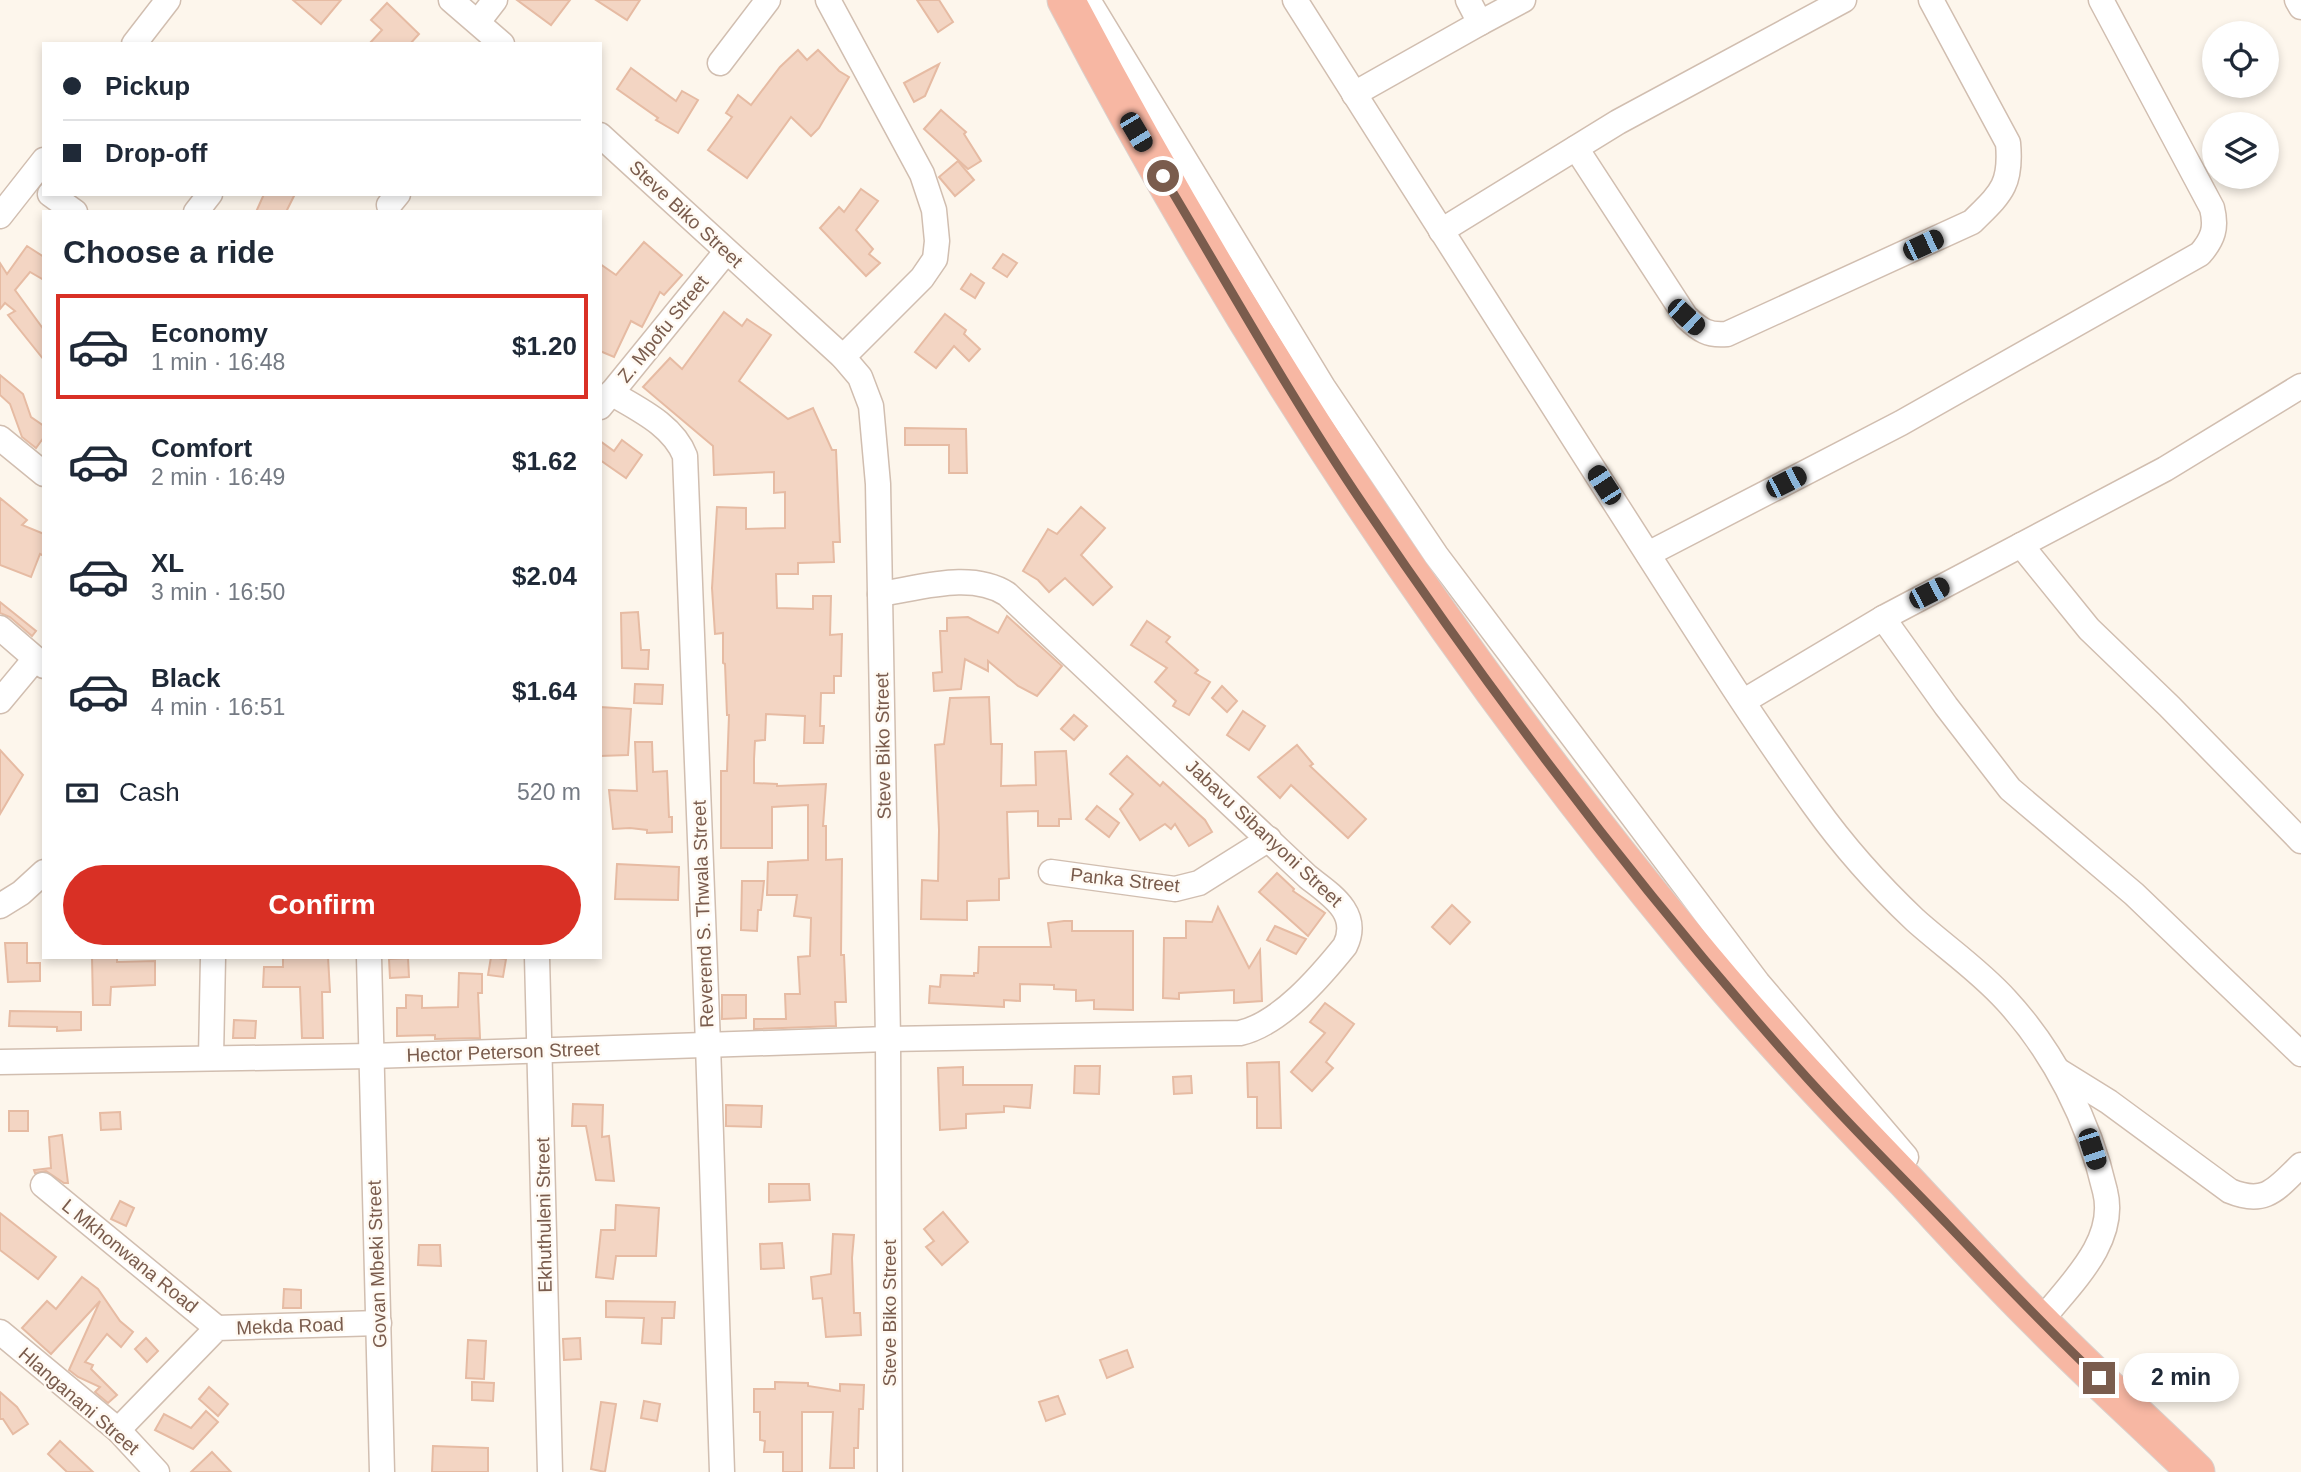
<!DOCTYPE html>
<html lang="en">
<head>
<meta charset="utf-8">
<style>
  :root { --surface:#fff; --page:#f6f6f7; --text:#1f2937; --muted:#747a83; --line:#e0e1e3; --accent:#d93025 }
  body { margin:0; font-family:Arial,sans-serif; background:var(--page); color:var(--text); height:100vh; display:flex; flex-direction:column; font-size:26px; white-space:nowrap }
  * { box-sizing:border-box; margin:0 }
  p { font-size:23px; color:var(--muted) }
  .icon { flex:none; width:38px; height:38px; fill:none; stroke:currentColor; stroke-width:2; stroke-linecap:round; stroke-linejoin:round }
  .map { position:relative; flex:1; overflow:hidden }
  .side { position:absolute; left:42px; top:210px; width:560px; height:749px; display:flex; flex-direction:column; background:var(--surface); border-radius:0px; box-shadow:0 4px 10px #0003 }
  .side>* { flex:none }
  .banner { position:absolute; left:42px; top:42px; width:560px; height:154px; border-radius:0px; box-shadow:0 4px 10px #0003; display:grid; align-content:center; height:154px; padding:0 21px; background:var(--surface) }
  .fabs { position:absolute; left:2202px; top:21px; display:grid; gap:14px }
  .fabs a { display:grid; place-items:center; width:77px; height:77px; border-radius:50%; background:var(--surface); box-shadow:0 4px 10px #0003; font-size:35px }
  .end { position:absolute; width:32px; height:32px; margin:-16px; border:9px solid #7a5c4d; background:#fff; box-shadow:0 0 0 4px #fff }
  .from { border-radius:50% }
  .bubble { position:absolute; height:49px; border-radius:24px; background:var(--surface); box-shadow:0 4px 10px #0003; font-size:23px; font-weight:800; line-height:49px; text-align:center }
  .car { position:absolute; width:21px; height:42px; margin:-21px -10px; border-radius:9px; box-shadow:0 0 5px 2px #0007; background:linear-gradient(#222 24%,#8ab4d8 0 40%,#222 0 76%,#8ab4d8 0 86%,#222 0) }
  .banner b { display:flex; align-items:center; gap:24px; height:66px; font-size:26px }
  .banner b+b { border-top:2px solid var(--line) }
  .banner i { width:18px; height:18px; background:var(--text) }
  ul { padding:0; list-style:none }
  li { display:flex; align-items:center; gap:21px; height:105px; margin:0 14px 10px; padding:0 7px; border:4px solid transparent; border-radius:0px }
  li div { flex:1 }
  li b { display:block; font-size:26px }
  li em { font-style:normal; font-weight:800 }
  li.on { border-color:var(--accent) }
  li>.icon { width:63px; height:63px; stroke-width:1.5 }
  h2 { padding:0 21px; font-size:32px; line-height:84px }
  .pay { display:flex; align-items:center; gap:18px; height:77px; padding:0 21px; font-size:26px }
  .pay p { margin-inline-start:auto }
  .cta { display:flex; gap:14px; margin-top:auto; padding:14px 21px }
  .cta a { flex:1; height:80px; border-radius:42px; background:var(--accent); color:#fff; font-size:28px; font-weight:800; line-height:80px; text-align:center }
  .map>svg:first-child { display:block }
  .building { fill:#f3d5c3; stroke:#e6bba3; stroke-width:2 }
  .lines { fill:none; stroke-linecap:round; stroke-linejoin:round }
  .minor-casing { stroke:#d1beb0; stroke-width:27 }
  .highway-casing { stroke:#dad1cd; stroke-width:39 }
  .minor { stroke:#fff; stroke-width:24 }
  .highway { stroke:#f7b7a3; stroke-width:37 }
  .route { stroke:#7a5c4d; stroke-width:9 }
  .labels { text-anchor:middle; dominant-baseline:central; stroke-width:5; stroke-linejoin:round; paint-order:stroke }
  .street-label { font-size:19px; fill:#7a5c4d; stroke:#fffaf3 }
</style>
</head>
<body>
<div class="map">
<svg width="2301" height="1472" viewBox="0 0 2301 1472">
  <rect width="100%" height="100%" fill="#fdf6ec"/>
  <g class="building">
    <polygon points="293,0 341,0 321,24"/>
    <polygon points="517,0 570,0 551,25"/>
    <polygon points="596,0 640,0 627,20"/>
    <polygon points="917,0 939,0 953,22 938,32"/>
    <polygon points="387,3 419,34 410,44 369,44 382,30 371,20"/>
    <polygon points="798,50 807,60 818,50 839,71 849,77 819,128 811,136 791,117 747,178 708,150 732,117 726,113 738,95 751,105 780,67"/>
    <polygon points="939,64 925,96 914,102 904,83"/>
    <polygon points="631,68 676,101 682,91 698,100 678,133 656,120 658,118 617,89"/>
    <polygon points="941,110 966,132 964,134 981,161 968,169 924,129"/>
    <polygon points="958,161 974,180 955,196 939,177"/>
    <polygon points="861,189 878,201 856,230 873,249 869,254 880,263 866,276 820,228 839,207 844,212"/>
    <polygon points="264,194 295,194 286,212 256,212"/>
    <polygon points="644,242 682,275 664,295 660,292 642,327 631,321 614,357 600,351 600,264 616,275"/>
    <polygon points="27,246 44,257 44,280 30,272 15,290 44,330 44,360 8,315 15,311 5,303 0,309 0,263 7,274"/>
    <polygon points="1003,254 1017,263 1007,277 993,268"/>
    <polygon points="971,274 984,283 975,298 961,289"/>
    <polygon points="724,312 742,326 747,319 771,335 739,381 788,419 813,408 832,450 836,450 840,542 833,542 834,562 798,563 798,574 776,574 777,608 813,609 813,596 831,596 830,635 842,634 841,676 834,676 834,693 821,693 820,726 824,726 823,743 804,743 805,716 766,714 765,740 755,741 754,759 754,783 777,784 777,786 826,784 823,826 826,826 826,860 842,859 841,955 844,955 846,1002 835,1002 836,1026 754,1029 754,1019 786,1019 785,994 800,994 798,957 810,956 811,918 794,916 797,895 767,895 768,862 808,860 808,805 772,807 772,848 721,848 721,771 727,771 729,715 727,715 725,664 723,663 723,633 715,634 712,588 717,507 746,508 746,529 785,528 785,492 774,493 774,472 714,475 713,446 643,387 670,358 682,369"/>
    <polygon points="945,314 966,330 964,334 980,349 969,361 954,346 936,368 915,352"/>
    <polygon points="0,375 23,394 31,417 44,426 44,437 36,448 22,437 10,404 0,395"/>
    <polygon points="905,428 966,429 967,473 949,473 949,445 905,445"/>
    <polygon points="622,440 642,455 626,478 600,460 600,441 614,451"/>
    <polygon points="0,498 27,520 22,525 44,534 44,556 40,554 31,577 0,565"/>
    <polygon points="1081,507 1105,528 1081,555 1112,587 1093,605 1065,578 1049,592 1038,580 1023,571 1048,529 1057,534"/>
    <polygon points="0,602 36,631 32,636 10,617 0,613"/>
    <polygon points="638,612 641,650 649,650 648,669 622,668 621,613"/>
    <polygon points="1007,616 1062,666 1037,696 1018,686 988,661 988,671 965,659 961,689 934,691 933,673 942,672 940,631 947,631 947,618 968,617 998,633"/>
    <polygon points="1147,621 1170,637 1166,642 1198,670 1195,673 1210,682 1189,715 1173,706 1176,701 1155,682 1167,668 1131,645"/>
    <polygon points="635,684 663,685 662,704 634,703"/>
    <polygon points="1222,686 1237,701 1227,712 1212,698"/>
    <polygon points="989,697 991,744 1002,744 1001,786 1036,785 1035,752 1066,751 1071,819 1059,819 1059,826 1038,826 1038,811 1007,812 1009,878 999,879 999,900 967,901 967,920 921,919 922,880 938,881 939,830 935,745 944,744 950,698"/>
    <polygon points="600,707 631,709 628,755 600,756"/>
    <polygon points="1243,711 1265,726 1249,750 1227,735"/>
    <polygon points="1074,715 1087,726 1074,740 1061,729"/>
    <polygon points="635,742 652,742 653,772 667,771 669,817 672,817 672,832 647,833 647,830 630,828 613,829 609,790 637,791"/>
    <polygon points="1297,745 1313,764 1310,766 1366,819 1348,838 1291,785 1280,798 1258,777"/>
    <polygon points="0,750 23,775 0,814"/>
    <polygon points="1127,756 1160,786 1163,782 1205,820 1212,832 1189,846 1175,824 1171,829 1165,824 1140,840 1120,809 1133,794 1110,774"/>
    <polygon points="1097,806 1119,823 1109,837 1086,819"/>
    <polygon points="617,864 679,867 678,900 615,899"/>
    <polygon points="1277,873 1294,889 1293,891 1325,913 1308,936 1259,892"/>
    <polygon points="742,881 764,881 761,910 758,910 757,931 741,930"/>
    <polygon points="1452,905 1470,922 1450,944 1432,927"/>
    <polygon points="1218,907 1249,968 1260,950 1262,1001 1234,1003 1234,990 1179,993 1179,999 1163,998 1164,938 1186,938 1186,921 1212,922"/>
    <polygon points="1064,921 1072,921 1072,931 1133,931 1133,1010 1094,1009 1094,1000 1076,1001 1076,990 1054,989 1054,985 1020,984 1020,1001 1004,1000 1004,1007 929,1003 930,986 940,987 941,975 974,976 974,973 978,973 979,947 1051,947 1048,923"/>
    <polygon points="1275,926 1306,939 1296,954 1267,940"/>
    <polygon points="5,943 27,943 27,963 40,963 40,981 8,982"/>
    <polygon points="92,957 117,957 117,962 155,961 155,985 111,987 110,1005 93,1005"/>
    <polygon points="328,957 330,992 322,992 323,1038 302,1038 300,987 263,987 264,967 283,967 283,958"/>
    <polygon points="491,957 506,959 503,977 488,975"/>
    <polygon points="408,958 409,977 390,978 389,959"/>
    <polygon points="459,973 482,974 482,993 478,993 480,1038 435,1039 435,1035 397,1036 397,1008 406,1008 406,995 422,996 422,1008 458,1007"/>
    <polygon points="722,995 746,995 746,1018 722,1019"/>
    <polygon points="1325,1003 1354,1024 1326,1062 1333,1068 1312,1091 1291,1072 1325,1033 1310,1022"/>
    <polygon points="10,1011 81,1012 81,1030 57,1031 57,1027 9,1026"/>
    <polygon points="234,1020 256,1021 255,1038 233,1038"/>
    <polygon points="1279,1062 1281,1128 1257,1128 1257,1097 1248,1097 1247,1063"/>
    <polygon points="1075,1066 1100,1066 1099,1094 1074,1093"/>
    <polygon points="963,1067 963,1085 1032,1085 1030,1108 1004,1106 1004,1112 966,1114 966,1128 940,1130 938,1068"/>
    <polygon points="1191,1076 1192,1093 1174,1094 1173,1077"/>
    <polygon points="573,1104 603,1105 602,1137 609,1136 614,1181 596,1180 586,1126 572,1126"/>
    <polygon points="726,1105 762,1106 761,1127 726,1126"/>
    <rect x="9" y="1111" width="19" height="20"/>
    <polygon points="120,1112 121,1129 101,1130 100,1113"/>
    <polygon points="62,1135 68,1183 64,1183 46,1171 35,1173 34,1170 51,1168 49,1137"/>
    <polygon points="769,1184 809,1184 810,1200 769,1202"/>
    <polygon points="120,1201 134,1208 126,1226 111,1219"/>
    <polygon points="616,1205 659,1208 656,1256 616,1256 613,1279 596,1277 601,1230 615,1230"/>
    <polygon points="943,1212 968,1242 942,1265 926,1247 934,1241 924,1229"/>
    <polygon points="0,1213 56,1257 38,1279 0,1250"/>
    <polygon points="833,1234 854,1235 852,1258 854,1313 860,1313 861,1335 826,1337 822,1298 813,1299 811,1277 831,1274"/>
    <polygon points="782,1243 784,1268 761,1269 760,1244"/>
    <polygon points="419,1245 440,1245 441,1266 418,1265"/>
    <polygon points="82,1277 98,1289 120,1321 133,1332 121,1347 107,1334 85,1362 93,1365 91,1369 117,1395 108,1403 95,1392 100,1387 78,1377 69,1370 100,1301 51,1354 22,1328 47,1301 56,1309"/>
    <polygon points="284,1289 301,1290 301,1308 283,1308"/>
    <polygon points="606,1301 675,1302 674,1318 662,1318 661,1344 642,1343 644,1318 606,1317"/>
    <polygon points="146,1338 158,1351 147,1362 135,1349"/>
    <polygon points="580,1338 581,1359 564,1360 563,1339"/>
    <polygon points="468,1340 486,1341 484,1379 466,1378"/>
    <polygon points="1127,1350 1133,1367 1107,1378 1100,1360"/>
    <polygon points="472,1382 494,1383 493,1401 472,1400"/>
    <polygon points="775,1382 808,1383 808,1386 840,1391 840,1384 864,1385 863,1409 859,1409 858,1448 854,1448 854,1468 830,1468 833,1412 802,1412 802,1472 783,1472 783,1452 764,1452 765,1441 760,1440 760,1412 754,1412 754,1389 775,1389"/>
    <polygon points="209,1387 228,1404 218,1416 199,1399"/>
    <polygon points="0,1392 17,1407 28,1424 13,1434 3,1419 0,1419"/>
    <polygon points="1058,1396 1065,1414 1046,1421 1039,1402"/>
    <polygon points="644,1401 660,1404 657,1421 641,1418"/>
    <polygon points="601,1402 616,1404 605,1472 591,1469"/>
    <polygon points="206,1411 218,1422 193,1449 155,1430 164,1414 191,1428"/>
    <polygon points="60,1441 93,1472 67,1472 48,1454"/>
    <polygon points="433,1446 488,1448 488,1472 432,1472"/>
    <polygon points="212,1452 231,1472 191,1472"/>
  </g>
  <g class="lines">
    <defs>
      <g id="minor">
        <polyline points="451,0 502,44"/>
        <polyline points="828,0 922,174 934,210 937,241 935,259 922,278 843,357"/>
        <polyline points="1088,0 1323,387 1436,555 1758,983 1906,1157"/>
        <path d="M1295 0C1401 168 1508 335 1615 503 1680 604 1744 708 1814 805 1844 847 1878 885 1915 920 1945 947 1979 970 2006 1000 2054 1052 2089 1121 2105 1191 2118 1242 2069 1285 2040 1322"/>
        <polyline points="2297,0 2301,7"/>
        <polyline points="478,22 495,0"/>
        <polyline points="1480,23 1523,0"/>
        <polyline points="134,44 168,0"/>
        <polyline points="720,63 768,0"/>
        <polyline points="1354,94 1480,23 1468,0"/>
        <polyline points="600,135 843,357 860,377 871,406 878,484 888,1039 890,1472"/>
        <path d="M1576 148 1686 317C1700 330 1708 336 1727 334L1972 222C2000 194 2012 186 2008 143L1931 0"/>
        <polyline points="50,194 75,212"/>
        <polyline points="389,205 398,194"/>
        <polyline points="196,212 210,194"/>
        <polyline points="0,216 44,160"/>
        <polyline points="1441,231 1618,122 1844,0"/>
        <path d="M611 393C638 409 673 425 685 456L708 1044 722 1472"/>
        <polyline points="600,407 726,252"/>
        <polyline points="0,438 44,474"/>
        <polyline points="2021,545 2089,629 2169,706 2301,841"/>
        <path d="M1648 554 1901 423 2200 254C2213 239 2217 228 2212 208L2101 0"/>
        <polyline points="1883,618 1946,706 2010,789 2134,894 2301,1054"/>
        <polyline points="0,628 44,666"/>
        <polyline points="0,701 35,659"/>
        <polyline points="1744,701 1883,618 2165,469 2301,386"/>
        <polyline points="1051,872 1175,889 1199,883 1269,839"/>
        <polyline points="0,906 21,893 44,872"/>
        <polyline points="369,957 382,1472"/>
        <polyline points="537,957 550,1472"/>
        <polyline points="211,1058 213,957"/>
        <path d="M0 1062 371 1056 888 1039 1240 1033C1280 1024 1320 977 1345 946 1361 913 1331 895 1308 877L1007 594C971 571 921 588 880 594"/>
        <path d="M2059 1071 2109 1102 2230 1191C2266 1206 2277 1188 2301 1165"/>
        <polyline points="43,1185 217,1328"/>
        <polyline points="0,1332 118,1430 157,1472"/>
        <polyline points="118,1430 217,1328 379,1323"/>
      </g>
      <path id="highway" d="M1066 0C1240 332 1446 648 1685 937 1754 1022 1829 1101 1905 1180 1950 1228 1994 1277 2041 1323 2091 1374 2145 1422 2196 1472"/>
    </defs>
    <use href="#minor" class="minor-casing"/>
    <use href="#highway" class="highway-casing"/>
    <use href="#minor" class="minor"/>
    <use href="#highway" class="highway"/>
  </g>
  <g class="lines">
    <path class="route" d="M1163 176C1229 286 1291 398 1363 504 1496 701 1641 892 1799 1069 1847 1123 1898 1173 1948 1225 1998 1277 2047 1329 2099 1378"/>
  </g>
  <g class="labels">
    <g class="street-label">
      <text transform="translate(686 214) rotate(43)">Steve Biko Street</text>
      <text transform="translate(663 329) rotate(-51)">Z. Mpofu Street</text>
      <text transform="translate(883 746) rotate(-91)">Steve Biko Street</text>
      <text transform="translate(1264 833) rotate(43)">Jabavu Sibanyoni Street</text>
      <text transform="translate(1125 880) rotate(6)">Panka Street</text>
      <text transform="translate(703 914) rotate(-92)">Reverend S. Thwala Street</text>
      <text transform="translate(503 1052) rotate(-2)">Hector Peterson Street</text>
      <text transform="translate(544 1215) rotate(-91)">Ekhuthuleni Street</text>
      <text transform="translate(130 1256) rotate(39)">L Mkhonwana Road</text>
      <text transform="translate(377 1264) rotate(-92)">Govan Mbeki Street</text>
      <text transform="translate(889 1313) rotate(-90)">Steve Biko Street</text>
      <text transform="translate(290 1326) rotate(-2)">Mekda Road</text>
      <text transform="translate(79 1401) rotate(41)">Hlanganani Street</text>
    </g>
  </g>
</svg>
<div class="fabs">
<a><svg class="icon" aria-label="locate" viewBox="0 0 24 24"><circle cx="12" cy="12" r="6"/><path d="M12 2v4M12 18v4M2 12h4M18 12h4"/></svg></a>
<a><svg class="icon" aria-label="layers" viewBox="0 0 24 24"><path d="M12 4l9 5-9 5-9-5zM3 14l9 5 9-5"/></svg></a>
</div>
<i class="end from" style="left:1163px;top:176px"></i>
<i class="end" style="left:2099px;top:1378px"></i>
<div class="bubble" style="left:2123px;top:1353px;width:116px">2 min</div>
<i class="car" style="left:1136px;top:132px;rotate:149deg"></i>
<i class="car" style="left:1923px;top:245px;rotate:65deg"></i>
<i class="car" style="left:1686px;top:317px;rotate:133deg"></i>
<i class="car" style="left:1786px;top:482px;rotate:63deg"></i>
<i class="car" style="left:1604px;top:485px;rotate:327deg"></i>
<i class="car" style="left:1929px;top:593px;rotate:63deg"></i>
<i class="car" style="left:2092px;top:1149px;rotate:162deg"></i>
<div class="banner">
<b><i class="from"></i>Pickup</b>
<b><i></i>Drop-off</b>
</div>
<section class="side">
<h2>Choose a ride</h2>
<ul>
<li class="on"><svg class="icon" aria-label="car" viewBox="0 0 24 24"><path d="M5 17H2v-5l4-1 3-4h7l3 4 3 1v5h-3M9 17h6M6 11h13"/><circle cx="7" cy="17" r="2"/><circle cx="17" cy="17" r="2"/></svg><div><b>Economy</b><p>1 min · 16:48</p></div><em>$1.20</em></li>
<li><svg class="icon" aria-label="car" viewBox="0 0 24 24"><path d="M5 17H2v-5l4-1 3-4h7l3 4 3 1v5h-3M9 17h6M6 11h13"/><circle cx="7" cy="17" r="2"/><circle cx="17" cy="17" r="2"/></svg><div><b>Comfort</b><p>2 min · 16:49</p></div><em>$1.62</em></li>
<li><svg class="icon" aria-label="car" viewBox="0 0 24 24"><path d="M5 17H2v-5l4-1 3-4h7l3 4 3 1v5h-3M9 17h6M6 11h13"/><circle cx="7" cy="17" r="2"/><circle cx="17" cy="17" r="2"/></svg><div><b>XL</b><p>3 min · 16:50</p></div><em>$2.04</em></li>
<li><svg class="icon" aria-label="car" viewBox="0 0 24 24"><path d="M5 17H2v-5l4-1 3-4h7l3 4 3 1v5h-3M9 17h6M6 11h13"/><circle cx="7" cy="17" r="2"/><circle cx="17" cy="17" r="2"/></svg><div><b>Black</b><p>4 min · 16:51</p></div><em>$1.64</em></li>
</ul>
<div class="pay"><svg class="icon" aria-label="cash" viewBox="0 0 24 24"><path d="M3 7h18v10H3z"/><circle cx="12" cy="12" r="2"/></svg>Cash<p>520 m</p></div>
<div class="cta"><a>Confirm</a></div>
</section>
</div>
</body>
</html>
